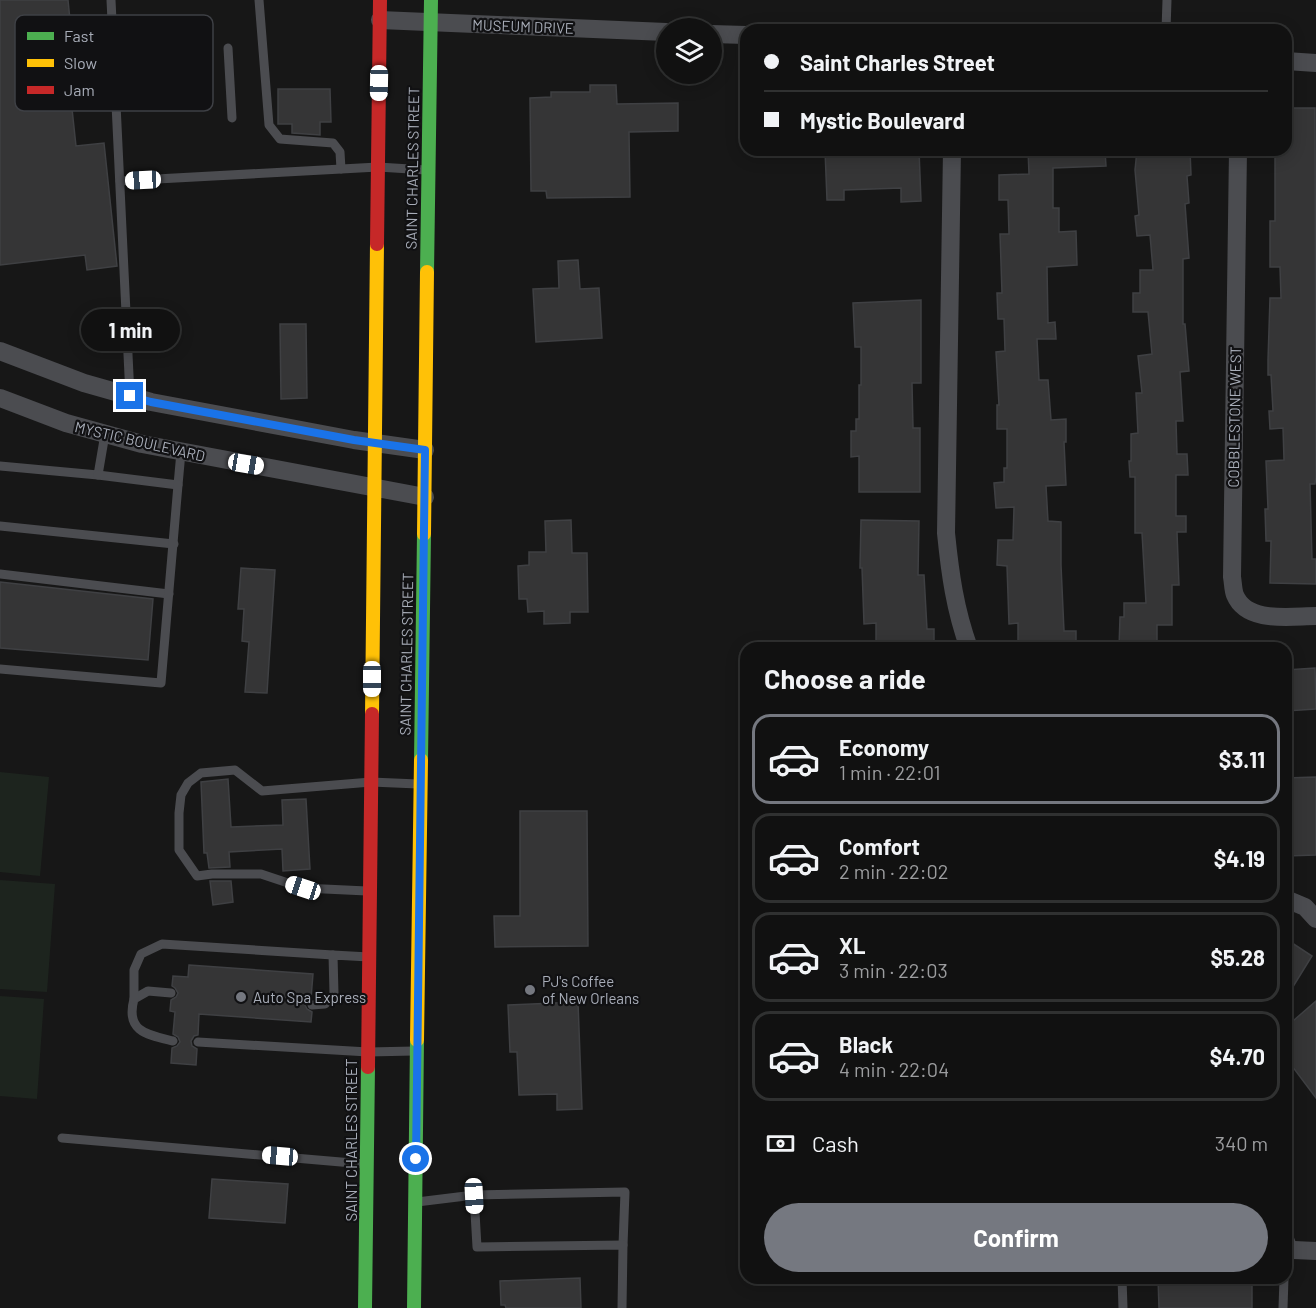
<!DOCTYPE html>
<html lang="en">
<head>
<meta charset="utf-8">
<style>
  :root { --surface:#111; --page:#1a1a1a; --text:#f1f3f6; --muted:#9c9d9f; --line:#303131; --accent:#757880 }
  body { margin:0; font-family:Barlow,sans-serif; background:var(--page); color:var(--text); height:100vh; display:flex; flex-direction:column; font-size:22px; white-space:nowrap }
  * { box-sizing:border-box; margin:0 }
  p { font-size:20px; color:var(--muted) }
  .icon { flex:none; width:33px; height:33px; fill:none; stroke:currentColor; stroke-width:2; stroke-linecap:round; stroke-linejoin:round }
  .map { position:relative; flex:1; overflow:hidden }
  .panel { position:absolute; left:740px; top:642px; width:552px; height:642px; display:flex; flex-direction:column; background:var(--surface); border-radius:18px; box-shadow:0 3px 15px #0003,0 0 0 2px var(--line) }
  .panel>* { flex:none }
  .guide { position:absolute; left:740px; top:24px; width:552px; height:132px; border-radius:18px; box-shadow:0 3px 15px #0003,0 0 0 2px var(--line); display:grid; align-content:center; height:132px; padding:0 24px; background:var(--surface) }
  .fabs { position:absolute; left:656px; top:18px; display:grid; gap:12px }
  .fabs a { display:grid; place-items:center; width:66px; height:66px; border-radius:50%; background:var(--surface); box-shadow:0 3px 15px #0003,0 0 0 2px var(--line); font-size:30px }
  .end { position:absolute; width:27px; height:27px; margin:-14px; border:8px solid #1a73e8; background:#fff; box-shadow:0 0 0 3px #fff }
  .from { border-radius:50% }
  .bubble { position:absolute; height:42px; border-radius:21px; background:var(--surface); box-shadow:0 3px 15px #0003,0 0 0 2px var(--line); font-size:20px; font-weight:700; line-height:42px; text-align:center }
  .car { position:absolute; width:18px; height:36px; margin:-18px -9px; border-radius:8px; box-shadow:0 0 4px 2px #0007; background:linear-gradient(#fff 24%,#345 0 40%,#fff 0 76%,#345 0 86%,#fff 0) }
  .guide b { display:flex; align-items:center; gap:21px; height:57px; font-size:22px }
  .guide b+b { border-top:2px solid var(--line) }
  .guide i { width:15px; height:15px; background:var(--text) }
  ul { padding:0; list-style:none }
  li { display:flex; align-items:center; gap:18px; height:90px; margin:0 12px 9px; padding:0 12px; border:3px solid var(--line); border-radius:18px }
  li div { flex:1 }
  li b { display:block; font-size:22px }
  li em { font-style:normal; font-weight:700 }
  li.active { border-color:var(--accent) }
  li>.icon { width:54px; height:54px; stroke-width:1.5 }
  h2 { padding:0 24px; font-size:27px; line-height:72px }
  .pay { display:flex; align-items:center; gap:15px; height:66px; padding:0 24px; font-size:22px }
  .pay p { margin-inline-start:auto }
  .action { display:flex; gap:12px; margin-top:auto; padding:12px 24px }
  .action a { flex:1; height:69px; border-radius:36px; background:var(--accent); color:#fff; font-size:24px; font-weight:700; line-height:69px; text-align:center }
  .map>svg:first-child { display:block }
  .pitch { fill:#1d241e }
  .building { fill:#353536; stroke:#3f4043; stroke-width:1.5 }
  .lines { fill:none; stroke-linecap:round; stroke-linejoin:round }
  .lane { stroke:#4b4c50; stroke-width:9 }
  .street { stroke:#4b4c50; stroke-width:18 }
  .fast { stroke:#4caf50; stroke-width:14 }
  .slow { stroke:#ffc107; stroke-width:14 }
  .jam { stroke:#c62828; stroke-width:14 }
  .route { stroke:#1a73e8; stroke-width:8 }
  .poi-dot { fill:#757880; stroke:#111113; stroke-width:2 }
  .labels { text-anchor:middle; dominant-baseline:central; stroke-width:4.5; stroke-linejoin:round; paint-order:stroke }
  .street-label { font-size:15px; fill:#a8adb8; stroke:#111113 }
  .poi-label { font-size:15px; fill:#a8adb8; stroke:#111113; text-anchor:start }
  .key { fill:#111113; stroke:#3e4045; stroke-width:1.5 }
  .key-label { font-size:16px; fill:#a8adb8 }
</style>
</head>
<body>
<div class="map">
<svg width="1316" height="1308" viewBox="0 0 1316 1308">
  <rect width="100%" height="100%" fill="#171717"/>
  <g class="pitch">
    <polygon points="0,772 49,777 40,876 0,872"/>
    <polygon points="0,880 55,884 47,992 0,989"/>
    <polygon points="0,996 44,999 37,1099 0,1096"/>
  </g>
  <g class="building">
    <polygon points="0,0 68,0 74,61 67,62 76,146 104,143 117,266 87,270 85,255 0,265"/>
    <polygon points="590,85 616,85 617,104 678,103 678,131 629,132 630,197 547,198 546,191 531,191 530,98 551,97 551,92 590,92"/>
    <polygon points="278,89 330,89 331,122 320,122 320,135 292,133 292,124 278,124"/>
    <polygon points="1286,108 1315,108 1316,477 1315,484 1310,484 1312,559 1316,559 1316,584 1270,583 1271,541 1266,541 1265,509 1268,509 1266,461 1284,460 1283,428 1270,429 1269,411 1273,411 1271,375 1268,375 1268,360 1270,298 1281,298 1280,267 1270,267 1270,221 1275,221 1275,150 1286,150"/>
    <polygon points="825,150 919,150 921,201 901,202 901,188 844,190 844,200 827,200"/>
    <polygon points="1028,150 1105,150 1106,166 1053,168 1053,208 1059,208 1059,232 1076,231 1077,265 1047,267 1048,323 1055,322 1056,339 1037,339 1039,380 1048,380 1051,420 1066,419 1066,442 1064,442 1066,485 1046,486 1048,521 1061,522 1061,565 1064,631 1076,631 1076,648 1018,648 1018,623 1009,624 1007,566 997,565 998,540 1013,540 1014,507 996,508 994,483 1004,482 1004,468 1007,468 1007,429 997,429 997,405 999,405 996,352 1005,351 1004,319 998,319 997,293 1002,293 1000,234 1009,234 1008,200 999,200 999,175 1029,174"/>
    <polygon points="1137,150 1190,150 1191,175 1187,176 1189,203 1185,204 1189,258 1183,259 1183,324 1185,324 1189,371 1180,372 1183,421 1176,421 1177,454 1187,454 1188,475 1176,475 1176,516 1186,516 1186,532 1177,532 1179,585 1172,585 1172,625 1157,625 1157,648 1119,648 1120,617 1124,617 1124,603 1146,603 1142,533 1135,533 1135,477 1130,477 1129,461 1131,461 1131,434 1138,433 1136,393 1142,393 1138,356 1152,354 1148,312 1133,312 1133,293 1140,293 1140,270 1153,270 1150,235 1137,236 1135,216 1139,215 1135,170"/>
    <polygon points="578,260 580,289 599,288 602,338 536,342 533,289 559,288 558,261"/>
    <polygon points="921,300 921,383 912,383 913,428 920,428 920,492 859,492 859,456 851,457 851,431 856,431 856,419 859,419 859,385 861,385 861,347 855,347 853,303"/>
    <polygon points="280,324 306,324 307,398 281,399"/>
    <polygon points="571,520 572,553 587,553 588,612 570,612 570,623 544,624 544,611 528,612 527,599 519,599 518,566 529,565 529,552 546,552 545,521"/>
    <polygon points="861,520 919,521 918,575 924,575 927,629 934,629 934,648 876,648 876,623 864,624 862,568 860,568"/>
    <polygon points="241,568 275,570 267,693 245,692 249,642 242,641 244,609 238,609"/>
    <polygon points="0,582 153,599 148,660 0,648"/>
    <polygon points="1315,668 1316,709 1286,711 1286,670"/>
    <polygon points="1316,777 1316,855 1286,856 1286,778"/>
    <polygon points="228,779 231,827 283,825 282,800 306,799 310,869 283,871 282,849 229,852 230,867 209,868 207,853 204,853 201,782"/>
    <polygon points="520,811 587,811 588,946 495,947 494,916 520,916"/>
    <polygon points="210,881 231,881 233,902 213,905"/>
    <polygon points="1286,939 1312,956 1286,998"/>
    <polygon points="189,965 313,974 311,998 308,1000 305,1005 307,1009 312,1012 311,1022 199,1014 198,1035 194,1036 191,1041 192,1046 197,1049 196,1065 171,1063 172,1048 177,1046 180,1042 178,1037 173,1034 175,1012 170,1011 171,1000 176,997 178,993 175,988 172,986 173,976 188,977"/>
    <polygon points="1316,1001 1316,1098 1286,1058 1286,1027"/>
    <polygon points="578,1002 582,1109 557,1110 557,1094 519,1095 517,1052 510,1052 508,1005"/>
    <polygon points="212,1179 288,1184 285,1223 209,1218"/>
    <polygon points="580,1278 581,1308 506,1308 505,1305 501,1305 500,1281"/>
    <polygon points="1158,1278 1252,1278 1252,1308 1159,1308"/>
  </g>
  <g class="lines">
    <g class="lane">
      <polyline points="111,0 130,396"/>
      <polyline points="259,0 269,125 280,139 333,143 340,152 341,169"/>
      <polyline points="1166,30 1167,0"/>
      <polyline points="228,48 232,118"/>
      <polyline points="120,181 378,167 426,170"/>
      <polyline points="0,466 98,475 105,434"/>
      <polyline points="98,475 178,485 181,452"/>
      <polyline points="0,526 174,544"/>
      <polyline points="0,574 169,594"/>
      <polyline points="0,669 161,683 178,485"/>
      <polyline points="367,891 303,888 261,874 212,874 197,876 179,850 179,813 181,795 188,783 201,773 235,770 262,791 371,782 418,784"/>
      <path d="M171 993 148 991 134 999C125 1032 148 1035 173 1041"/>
      <polyline points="134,999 134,970 141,954 162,944 333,955"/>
      <polyline points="312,1005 325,1004 334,994 333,955 369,957"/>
      <polyline points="198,1042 368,1052 414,1051"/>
      <polyline points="62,1138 364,1164"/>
      <polyline points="474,1195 625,1192 623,1245"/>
      <polyline points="417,1202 474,1195 477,1247 623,1245 622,1308"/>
      <polyline points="1286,1213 1286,1229 1294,1250 1286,1260"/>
      <polyline points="1122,1278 1123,1308"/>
      <polyline points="1283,1308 1284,1278"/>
    </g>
    <g class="street">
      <polyline points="380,20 666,32"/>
      <polyline points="711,34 746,35"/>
      <polyline points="1286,61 1316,63"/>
      <path d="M952 150 946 533C950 573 955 610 969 648"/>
      <path d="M1238 150 1232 577C1233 582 1233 590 1235 595 1247 624 1291 616 1316 616"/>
      <polyline points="0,351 84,383 151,402 354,440 425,450"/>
      <polyline points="0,398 66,423 142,444 425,497"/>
      <polyline points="1286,899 1305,907 1316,919"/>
      <polyline points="1294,1250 1316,1251"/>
    </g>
    <g class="fast">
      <polyline points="427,272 431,0"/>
      <polyline points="421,760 424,534"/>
      <polyline points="365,1308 368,1067"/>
      <polyline points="414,1308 417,1040"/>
    </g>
    <g class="slow">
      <polyline points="424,534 427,272"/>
      <polyline points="372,714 377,244"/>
      <polyline points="417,1040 421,760"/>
    </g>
    <g class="jam">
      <polyline points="377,244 380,0"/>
      <polyline points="368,1067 372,714"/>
    </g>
  </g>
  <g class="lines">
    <polyline class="route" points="130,396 151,402 354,440 425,450 416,1159"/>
  </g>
  <g class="poi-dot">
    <circle cx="530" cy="990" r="6"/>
    <circle cx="241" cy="997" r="6"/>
  </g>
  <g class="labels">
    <g class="street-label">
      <text transform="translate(523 26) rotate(2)">MUSEUM DRIVE</text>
      <text transform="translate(412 168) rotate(-89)">SAINT CHARLES STREET</text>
      <text transform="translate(1234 417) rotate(-89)">COBBLESTONE WEST</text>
      <text transform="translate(140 441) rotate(13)">MYSTIC BOULEVARD</text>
      <text transform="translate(406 654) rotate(-89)">SAINT CHARLES STREET</text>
      <text transform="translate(351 1140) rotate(-90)">SAINT CHARLES STREET</text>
    </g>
    <g class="poi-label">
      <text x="542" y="981">PJ's Coffee<tspan x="542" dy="17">of New Orleans</tspan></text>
      <text x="253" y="997">Auto Spa Express</text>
    </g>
  </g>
  <rect x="15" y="15" width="198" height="96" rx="9" class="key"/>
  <rect x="27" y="32" width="27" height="8" fill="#4caf50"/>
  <rect x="27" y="59" width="27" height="8" fill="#ffc107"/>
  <rect x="27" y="86" width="27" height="8" fill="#c62828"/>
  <g class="key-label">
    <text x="64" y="42">Fast</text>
    <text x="64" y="69">Slow</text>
    <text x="64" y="96">Jam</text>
  </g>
</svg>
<div class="fabs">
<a><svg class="icon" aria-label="layers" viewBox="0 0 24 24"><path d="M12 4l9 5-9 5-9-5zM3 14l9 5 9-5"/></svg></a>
</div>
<i class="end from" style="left:416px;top:1159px"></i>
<i class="end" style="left:130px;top:396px"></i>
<div class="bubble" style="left:81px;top:309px;width:99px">1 min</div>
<i class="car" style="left:379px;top:83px;rotate:181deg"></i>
<i class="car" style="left:143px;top:180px;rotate:267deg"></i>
<i class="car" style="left:246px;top:464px;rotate:100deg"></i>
<i class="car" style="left:372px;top:679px;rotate:180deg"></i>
<i class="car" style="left:303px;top:888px;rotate:288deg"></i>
<i class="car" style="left:280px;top:1156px;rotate:275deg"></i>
<i class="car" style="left:474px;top:1196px;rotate:177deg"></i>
<div class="guide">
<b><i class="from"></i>Saint Charles Street</b>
<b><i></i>Mystic Boulevard</b>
</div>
<section class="panel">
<h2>Choose a ride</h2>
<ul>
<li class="active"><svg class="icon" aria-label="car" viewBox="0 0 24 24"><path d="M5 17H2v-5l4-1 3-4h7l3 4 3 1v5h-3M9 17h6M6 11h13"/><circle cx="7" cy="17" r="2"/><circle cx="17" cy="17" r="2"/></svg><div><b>Economy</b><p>1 min · 22:01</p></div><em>$3.11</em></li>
<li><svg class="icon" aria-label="car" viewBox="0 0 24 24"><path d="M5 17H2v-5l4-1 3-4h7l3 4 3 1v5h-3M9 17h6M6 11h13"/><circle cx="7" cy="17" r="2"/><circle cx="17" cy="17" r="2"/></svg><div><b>Comfort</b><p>2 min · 22:02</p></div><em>$4.19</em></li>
<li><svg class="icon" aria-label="car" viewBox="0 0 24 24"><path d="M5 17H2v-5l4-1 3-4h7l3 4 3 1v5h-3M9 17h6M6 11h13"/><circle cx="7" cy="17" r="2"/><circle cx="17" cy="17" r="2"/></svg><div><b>XL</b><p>3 min · 22:03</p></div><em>$5.28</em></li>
<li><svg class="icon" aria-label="car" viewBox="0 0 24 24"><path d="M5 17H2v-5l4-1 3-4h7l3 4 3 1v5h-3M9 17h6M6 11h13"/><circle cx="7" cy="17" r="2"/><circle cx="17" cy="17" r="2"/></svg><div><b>Black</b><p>4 min · 22:04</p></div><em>$4.70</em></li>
</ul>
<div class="pay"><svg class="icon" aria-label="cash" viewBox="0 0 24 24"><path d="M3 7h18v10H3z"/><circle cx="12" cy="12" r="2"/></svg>Cash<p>340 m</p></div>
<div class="action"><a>Confirm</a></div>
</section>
</div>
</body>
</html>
